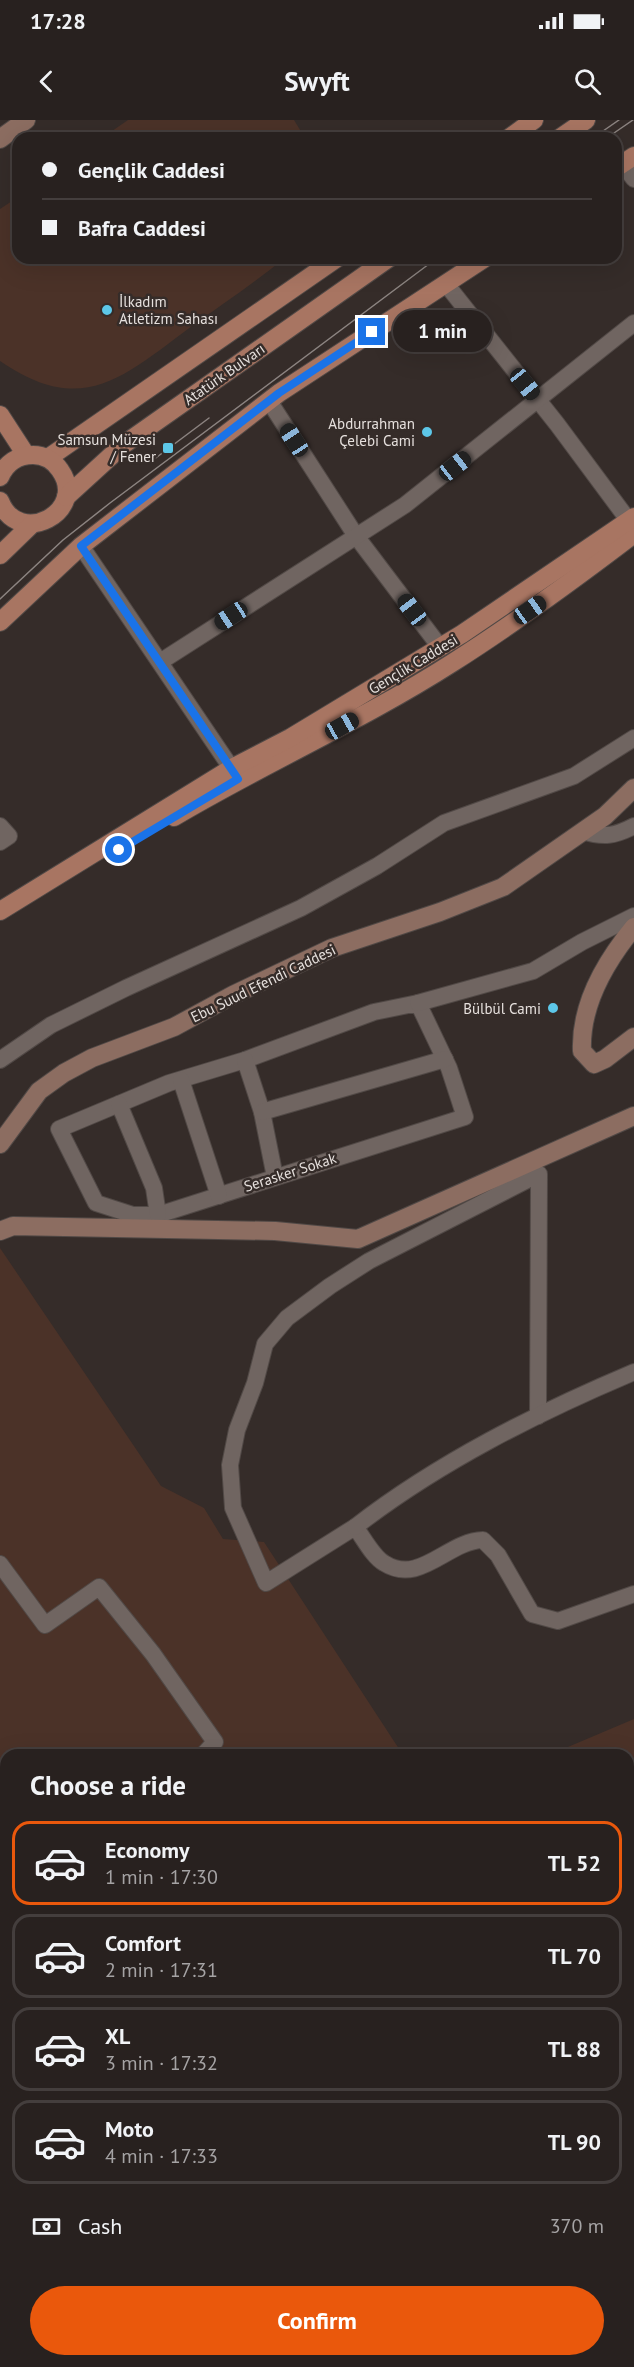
<!DOCTYPE html>
<html lang="en">
<head>
<meta charset="utf-8">
<style>
  :root { --surface:#28211f; --page:#342e2c; --text:#f1f3f6; --muted:#a5a3a4; --line:#443e3d; --accent:#ea580c }
  body { margin:0; font-family:"PT Sans",sans-serif; background:var(--page); color:var(--text); height:100vh; display:flex; flex-direction:column; font-size:22px; white-space:nowrap }
  * { box-sizing:border-box; margin:0 }
  p { font-size:20px; color:var(--muted) }
  .icon { flex:none; width:33px; height:33px; fill:none; stroke:currentColor; stroke-width:2; stroke-linecap:round; stroke-linejoin:round }
  .map { position:relative; flex:1; overflow:hidden }
  .panel { position:absolute; left:0px; top:1629px; width:634px; height:618px; display:flex; flex-direction:column; background:var(--surface); border-radius:18px 18px 0 0; box-shadow:0 6px 24px #0002,0 0 0 2px var(--line) }
  .panel>* { flex:none }
  .top-card { position:absolute; left:12px; top:12px; width:610px; height:132px; border-radius:18px; box-shadow:0 6px 24px #0002,0 0 0 2px var(--line); display:grid; align-content:center; height:132px; padding:0 30px; background:var(--surface) }
  .end { position:absolute; width:27px; height:27px; margin:-14px; border:8px solid #1a73e8; background:#fff; box-shadow:0 0 0 3px #fff }
  .from { border-radius:50% }
  .bubble { position:absolute; height:42px; border-radius:21px; background:var(--surface); box-shadow:0 6px 24px #0002,0 0 0 2px var(--line); font-size:20px; font-weight:700; line-height:42px; text-align:center }
  .car { position:absolute; width:18px; height:36px; margin:-18px -9px; border-radius:8px; box-shadow:0 0 4px 2px #0007; background:linear-gradient(#222 24%,#8ab4d8 0 40%,#222 0 76%,#8ab4d8 0 86%,#222 0) }
  .top-card b { display:flex; align-items:center; gap:21px; height:57px; font-size:22px }
  .top-card b+b { border-top:2px solid var(--line) }
  .top-card i { width:15px; height:15px; background:var(--text) }
  ul { padding:0; list-style:none }
  li { display:flex; align-items:center; gap:18px; height:84px; margin:0 12px 9px; padding:0 18px; border:3px solid var(--line); border-radius:18px }
  li div { flex:1 }
  li b { display:block; font-size:22px }
  li em { font-style:normal; font-weight:700 }
  li.active { border-color:var(--accent) }
  li>.icon { width:54px; height:54px; stroke-width:1.5 }
  h2 { padding:0 30px; font-size:27px; line-height:72px }
  .pay { display:flex; align-items:center; gap:15px; height:66px; padding:0 30px; font-size:22px }
  .pay p { margin-inline-start:auto }
  .button { display:flex; gap:12px; margin-top:auto; padding:12px 30px }
  .button a { flex:1; height:69px; border-radius:36px; background:var(--accent); color:#fff; font-size:24px; font-weight:700; line-height:69px; text-align:center }
  .status { display:flex; justify-content:space-between; align-items:center; height:42px; padding:0 30px; background:var(--surface); direction:ltr }
  .status svg { height:16px; fill:currentColor }
  header { display:flex; justify-content:space-between; align-items:center; height:78px; padding:0 30px; background:var(--surface); font-size:27px; font-weight:700 }
  .map>svg:first-child { display:block }
  .green { fill:#4b3228 }
  .lines { fill:none; stroke-linecap:round; stroke-linejoin:round }
  .street-casing { stroke:#514946; stroke-width:18 }
  .secondary-casing { stroke:#514946; stroke-width:20 }
  .primary-casing { stroke:#514946; stroke-width:20 }
  .street { stroke:#706561; stroke-width:16 }
  .secondary { stroke:#8c6d61; stroke-width:18 }
  .primary { stroke:#a87562; stroke-width:18 }
  .tram { stroke:#8c8481; stroke-width:1.5 }
  .route { stroke:#1a73e8; stroke-width:8 }
  .poi-dot { fill:#5dc7e8; stroke:#352c29; stroke-width:2 }
  .labels { text-anchor:middle; dominant-baseline:central; stroke-width:5; stroke-linejoin:round; paint-order:stroke }
  .poi-label { font-size:15px; fill:#e6e0dd; stroke:#352c29; text-anchor:end }
  .street-label { font-size:15px; fill:#e6e0dd; stroke:#352c29 }
</style>
</head>
<body>
<div class="status"><b>17:28</b><svg viewBox="0 0 49 12"><path d="M0 12V9h3v3zM5 12V6h3v6zM10 12V3h3v9zM15 12V0h3v12zM26 1h20v11H26zM47 4h2v5h-2z"/></svg></div>
<header><svg class="icon" aria-label="back" viewBox="0 0 24 24"><path d="M15 5l-7 7 7 7"/></svg>Swyft<svg class="icon" aria-label="search" viewBox="0 0 24 24"><circle cx="10" cy="10" r="6"/><path d="M15 15l6 6"/></svg></header>
<div class="map">
<svg width="634" height="2247" viewBox="0 0 634 2247">
  <rect width="100%" height="100%" fill="#352c29"/>
  <g class="green">
    <polygon points="128,0 294,0 305,18 102,18"/>
    <path d="M18 77V138H285C255 162 223 184 192 206 123 257 83 298 0 241V89Z"/>
    <polygon points="0,1128 161,1366 204,1388 223,1419 264,1422 403,1635 6,1635 6,2144 0,2132"/>
    <polygon points="634,1599 634,1699 629,1703 628,1635 549,1635"/>
    <polygon points="42,2241 169,2241 164,2247 42,2247"/>
    <polygon points="361,2241 539,2241 544,2247 358,2247"/>
  </g>
  <g class="lines">
    <defs>
      <g id="street">
        <polyline points="622,44 634,59"/>
        <polyline points="446,164 557,304 629,401"/>
        <polyline points="269,281 356,416 440,527"/>
        <polyline points="81,426 238,658"/>
        <polyline points="160,542 405,385 634,203"/>
        <polyline points="0,706 9,716 0,722"/>
        <path d="M583 711C603 718 615 716 634 706"/>
        <polygon points="418,883 449,948 465,997 158,1095 133,1095 96,1083 59,1009 169,963 245,940 374,892"/>
        <polyline points="418,883 533,851 582,822 634,796"/>
        <polyline points="0,940 51,905 126,868 301,788 377,746 444,703 574,656 634,618"/>
        <polyline points="245,940 262,992 275,1057"/>
        <polyline points="181,960 219,1076"/>
        <polyline points="119,984 154,1068 158,1095"/>
        <polyline points="262,992 445,939"/>
        <path d="M538 1296 539 1054 369 1141 330 1166 287 1198 265 1224 255 1263 237 1310 230 1345 233 1388 266 1463 355 1407C363 1417 373 1437 384 1443 420 1466 447 1421 483 1420L498 1435 532 1494 558 1501 634 1474"/>
        <path d="M355 1407C439 1342 537 1293 634 1252"/>
        <polyline points="0,1444 45,1505 99,1467 153,1534 215,1622 203,1635"/>
        <polyline points="628,1930 634,1927"/>
        <polyline points="628,2178 634,2174"/>
        <polyline points="565,2247 570,2241"/>
      </g>
      <g id="secondary">
        <polyline points="0,19 26,0"/>
        <path d="M634 807C606 841 580 885 582 931L594 944 605 939 634 917"/>
        <polyline points="0,1024 39,971 64,953 92,938 174,907 233,875 332,828 440,792 503,767 605,696 634,668"/>
        <polyline points="0,1111 13,1106 275,1111 358,1119 634,996"/>
        <polyline points="628,1709 634,1705"/>
        <polyline points="0,2159 6,2173"/>
        <polyline points="29,2247 29,2241"/>
        <polyline points="175,2247 180,2241"/>
        <polyline points="221,2247 223,2241"/>
      </g>
      <g id="primary">
        <polyline points="509,18 534,0"/>
        <polyline points="560,18 586,0"/>
        <polyline points="616,48 634,36"/>
        <polyline points="0,295 26,335"/>
        <polyline points="48,338 337,138"/>
        <path d="M0 357C6 343 18 335 33 335 44 335 54 341 60 350 89 391 19 429 0 381"/>
        <polyline points="66,377 123,325 389,138"/>
        <polyline points="0,435 32,404"/>
        <polyline points="0,502 81,426 279,273 485,138"/>
        <path d="M174 697C265 643 363 600 452 543 515 503 575 459 634 414"/>
        <polyline points="0,791 232,648 290,618 462,514 634,397"/>
      </g>
    </defs>
    <use href="#street" class="street-casing"/>
    <use href="#secondary" class="secondary-casing"/>
    <use href="#primary" class="primary-casing"/>
    <use href="#street" class="street"/>
    <use href="#secondary" class="secondary"/>
    <use href="#primary" class="primary"/>
    <g class="tram">
      <polyline points="614,13 633,0"/>
      <polyline points="593,18 619,0"/>
      <polyline points="149,343 209,298"/>
      <polyline points="0,479 63,420 110,383 437,138"/>
    </g>
  </g>
  <g class="lines">
    <polyline class="route" points="119,730 238,659 81,426 279,273 372,212"/>
  </g>
  <g class="poi-dot">
    <circle cx="107" cy="190" r="6"/>
    <circle cx="427" cy="312" r="6"/>
    <rect x="162" y="322" width="12" height="12" rx="3"/>
    <circle cx="553" cy="888" r="6"/>
  </g>
  <g class="labels">
    <g class="poi-label">
      <text x="119" y="181" text-anchor="start">İlkadım<tspan x="119" dy="17">Atletizm Sahası</tspan></text>
      <text x="415" y="303">Abdurrahman<tspan x="415" dy="17">Çelebi Cami</tspan></text>
      <text x="156" y="319">Samsun Müzesi<tspan x="156" dy="17">/ Fener</tspan></text>
      <text x="541" y="888">Bülbül Cami</text>
    </g>
    <g class="street-label">
      <text transform="translate(224 254) rotate(-35)">Atatürk Bulvarı</text>
      <text transform="translate(413 544) rotate(-31)">Gençlik Caddesi</text>
      <text transform="translate(263 863) rotate(-26)">Ebu Suud Efendi Caddesi</text>
      <text transform="translate(290 1052) rotate(-18)">Serasker Sokak</text>
    </g>
  </g>
</svg>
<i class="end from" style="left:119px;top:730px"></i>
<i class="end" style="left:372px;top:212px"></i>
<div class="bubble" style="left:393px;top:190px;width:99px">1 min</div>
<i class="car" style="left:525px;top:264px;rotate:141deg"></i>
<i class="car" style="left:294px;top:320px;rotate:327deg"></i>
<i class="car" style="left:455px;top:346px;rotate:52deg"></i>
<i class="car" style="left:412px;top:490px;rotate:323deg"></i>
<i class="car" style="left:530px;top:490px;rotate:55deg"></i>
<i class="car" style="left:231px;top:496px;rotate:237deg"></i>
<i class="car" style="left:342px;top:606px;rotate:61deg"></i>
<div class="top-card">
<b><i class="from"></i>Gençlik Caddesi</b>
<b><i></i>Bafra Caddesi</b>
</div>
<section class="panel">
<h2>Choose a ride</h2>
<ul>
<li class="active"><svg class="icon" aria-label="car" viewBox="0 0 24 24"><path d="M5 17H2v-5l4-1 3-4h7l3 4 3 1v5h-3M9 17h6M6 11h13"/><circle cx="7" cy="17" r="2"/><circle cx="17" cy="17" r="2"/></svg><div><b>Economy</b><p>1 min · 17:30</p></div><em>TL 52</em></li>
<li><svg class="icon" aria-label="car" viewBox="0 0 24 24"><path d="M5 17H2v-5l4-1 3-4h7l3 4 3 1v5h-3M9 17h6M6 11h13"/><circle cx="7" cy="17" r="2"/><circle cx="17" cy="17" r="2"/></svg><div><b>Comfort</b><p>2 min · 17:31</p></div><em>TL 70</em></li>
<li><svg class="icon" aria-label="car" viewBox="0 0 24 24"><path d="M5 17H2v-5l4-1 3-4h7l3 4 3 1v5h-3M9 17h6M6 11h13"/><circle cx="7" cy="17" r="2"/><circle cx="17" cy="17" r="2"/></svg><div><b>XL</b><p>3 min · 17:32</p></div><em>TL 88</em></li>
<li><svg class="icon" aria-label="car" viewBox="0 0 24 24"><path d="M5 17H2v-5l4-1 3-4h7l3 4 3 1v5h-3M9 17h6M6 11h13"/><circle cx="7" cy="17" r="2"/><circle cx="17" cy="17" r="2"/></svg><div><b>Moto</b><p>4 min · 17:33</p></div><em>TL 90</em></li>
</ul>
<div class="pay"><svg class="icon" aria-label="cash" viewBox="0 0 24 24"><path d="M3 7h18v10H3z"/><circle cx="12" cy="12" r="2"/></svg>Cash<p>370 m</p></div>
<div class="button"><a>Confirm</a></div>
</section>
</div>
</body>
</html>
